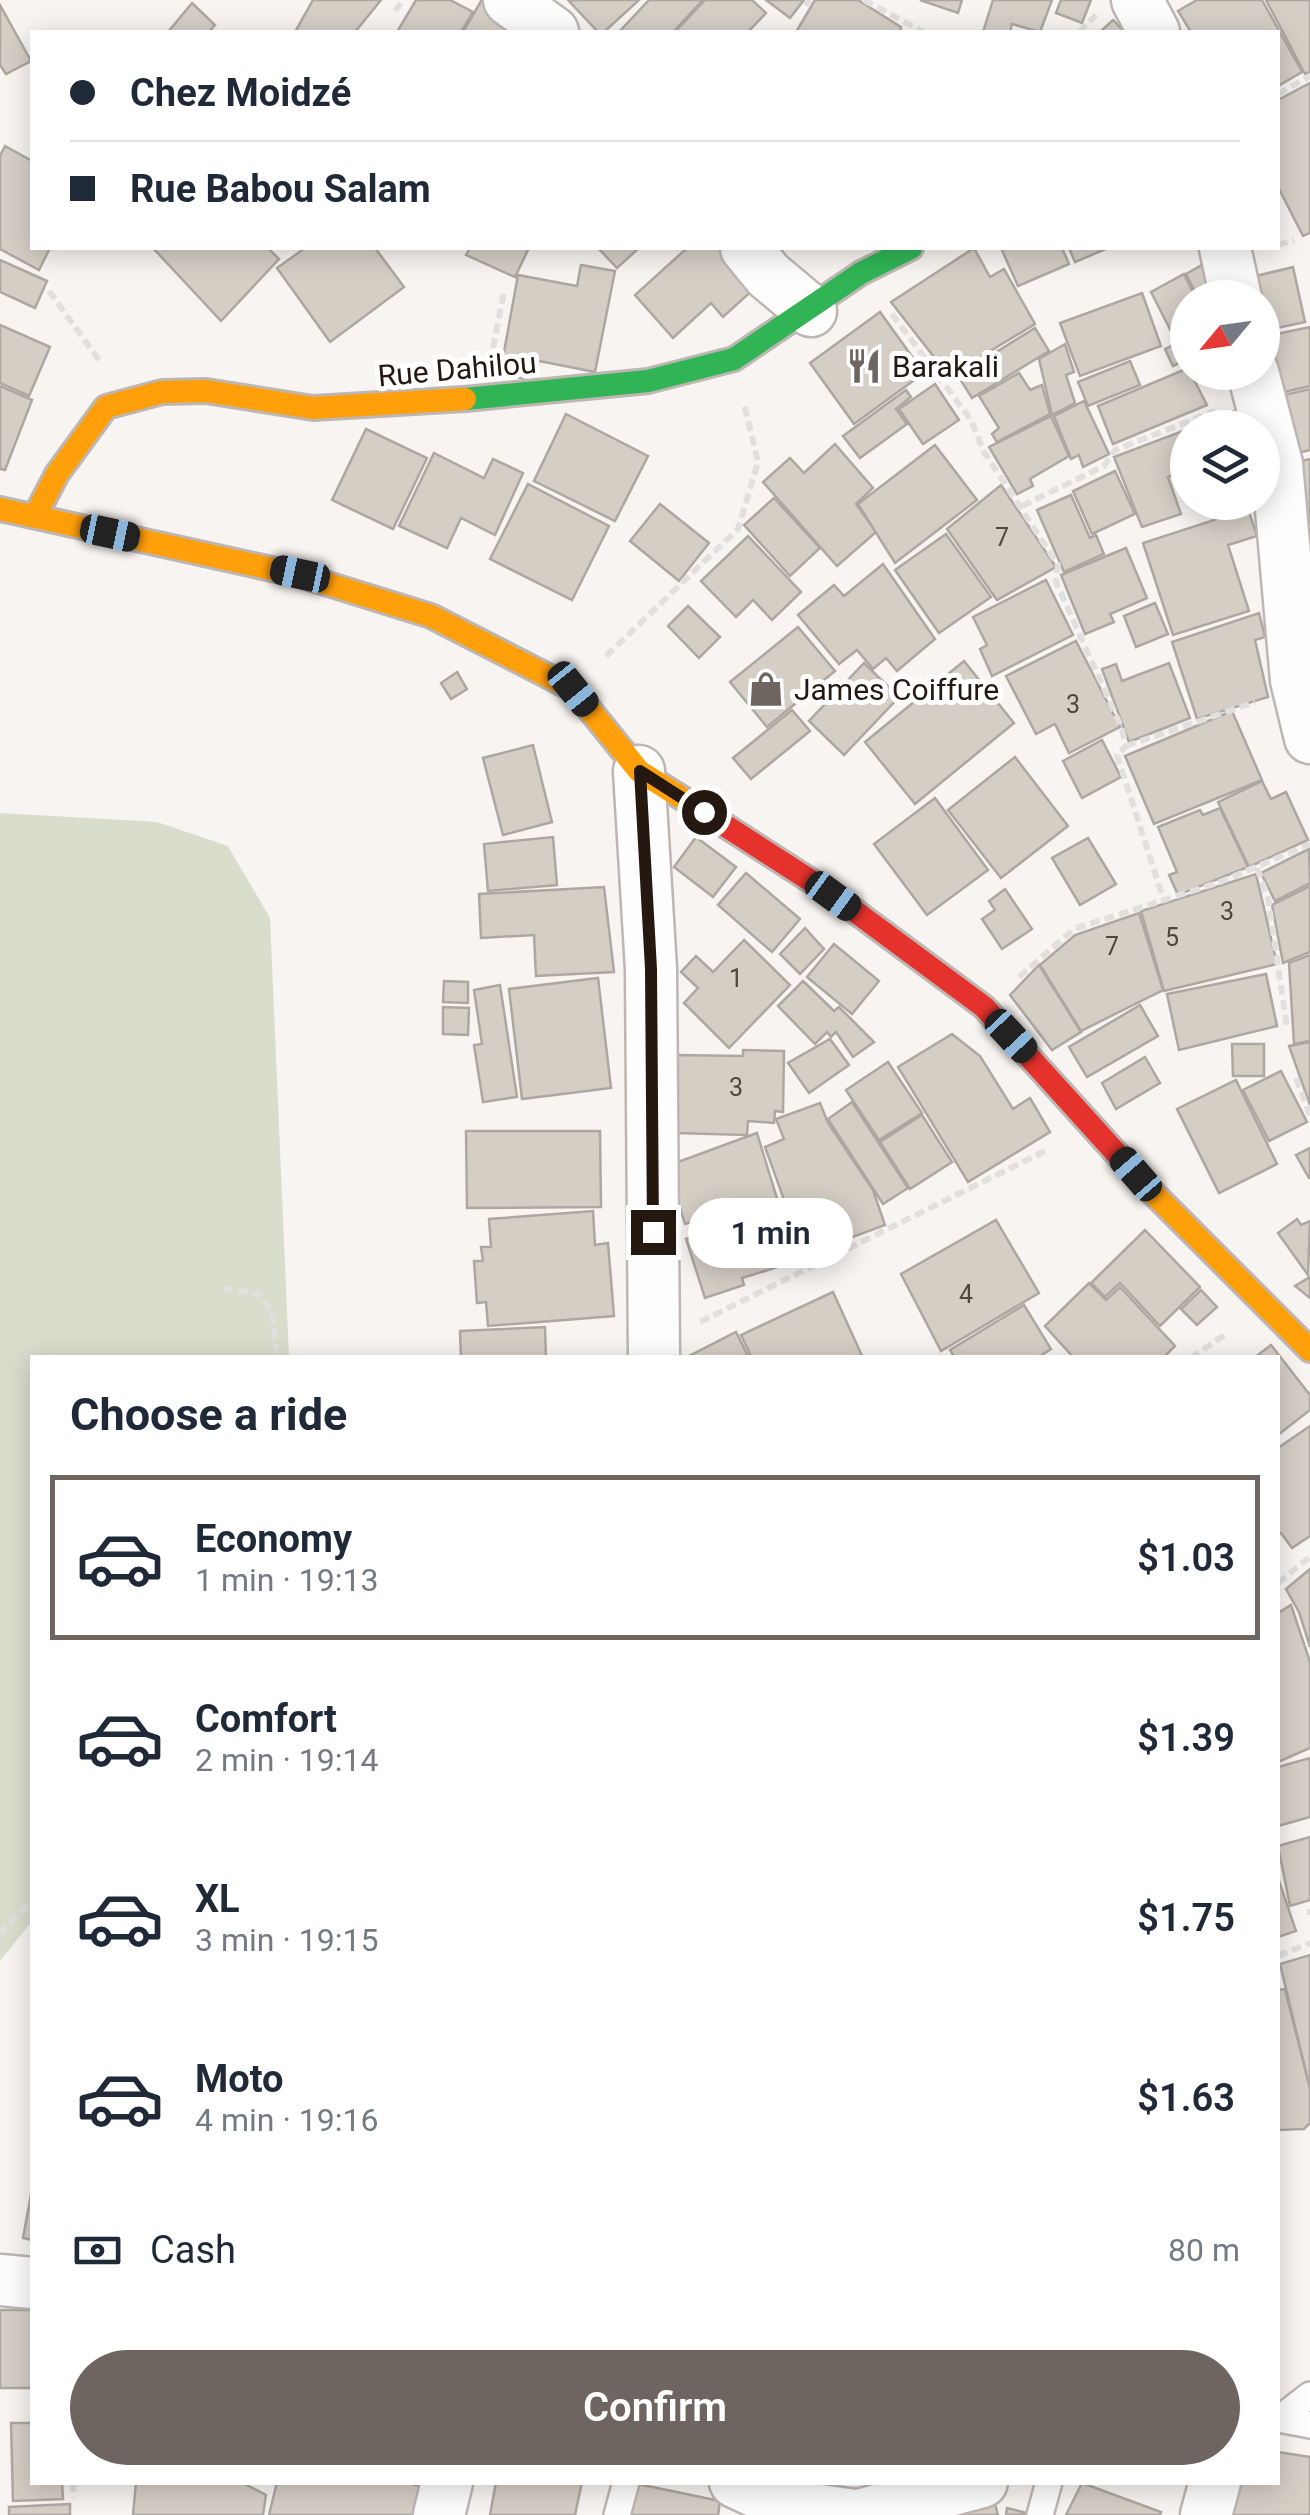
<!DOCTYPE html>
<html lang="en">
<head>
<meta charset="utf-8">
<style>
  :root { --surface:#fff; --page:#f6f6f7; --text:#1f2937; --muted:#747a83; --line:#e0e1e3; --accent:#6f6560 }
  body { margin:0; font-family:Roboto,sans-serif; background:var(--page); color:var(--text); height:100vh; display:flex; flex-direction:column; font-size:38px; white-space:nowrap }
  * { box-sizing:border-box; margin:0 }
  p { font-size:32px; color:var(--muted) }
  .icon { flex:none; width:55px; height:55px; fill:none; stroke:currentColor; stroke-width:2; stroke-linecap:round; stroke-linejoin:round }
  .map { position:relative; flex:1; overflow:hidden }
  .drawer { position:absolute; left:30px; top:1355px; width:1250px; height:1130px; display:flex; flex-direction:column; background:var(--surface); border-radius:0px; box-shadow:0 5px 25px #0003 }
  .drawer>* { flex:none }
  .guide { position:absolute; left:30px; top:30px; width:1250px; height:220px; border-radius:0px; box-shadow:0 5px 25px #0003; display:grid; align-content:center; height:220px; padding:0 40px; background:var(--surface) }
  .needle { width:65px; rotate:241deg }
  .controls { position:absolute; left:1170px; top:280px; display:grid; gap:20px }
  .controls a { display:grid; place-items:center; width:110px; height:110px; border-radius:50%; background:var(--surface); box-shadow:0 5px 25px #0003; font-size:50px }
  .end { position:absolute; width:45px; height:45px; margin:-22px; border:12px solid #251811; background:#fff; box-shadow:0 0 0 5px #fff }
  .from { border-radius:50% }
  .bubble { position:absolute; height:70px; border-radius:35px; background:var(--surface); box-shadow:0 5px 25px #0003; font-size:32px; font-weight:600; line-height:70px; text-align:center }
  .car { position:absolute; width:30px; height:60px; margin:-30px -15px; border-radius:12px; box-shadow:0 0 8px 2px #0007; background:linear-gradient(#222 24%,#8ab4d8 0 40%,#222 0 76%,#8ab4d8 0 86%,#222 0) }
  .guide b { display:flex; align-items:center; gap:35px; height:95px; font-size:38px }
  .guide b+b { border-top:2px solid var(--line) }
  .guide i { width:25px; height:25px; background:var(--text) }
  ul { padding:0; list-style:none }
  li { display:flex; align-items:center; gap:30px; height:165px; margin:0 20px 15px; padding:0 20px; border:5px solid transparent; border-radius:0px }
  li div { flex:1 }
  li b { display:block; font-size:38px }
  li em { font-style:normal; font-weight:600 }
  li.selected { border-color:var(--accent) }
  li>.icon { width:90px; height:90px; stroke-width:1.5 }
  h2 { padding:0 40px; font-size:45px; line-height:120px }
  .pay { display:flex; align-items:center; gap:25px; height:110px; padding:0 40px; font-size:38px }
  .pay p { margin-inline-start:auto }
  .button { display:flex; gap:20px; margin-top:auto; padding:20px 40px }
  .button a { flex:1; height:115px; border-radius:60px; background:var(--accent); color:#fff; font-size:40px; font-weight:600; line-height:115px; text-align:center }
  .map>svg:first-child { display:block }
  .green { fill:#d8ddcc }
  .building { fill:#d5cec5; stroke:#ada7a1; stroke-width:2.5 }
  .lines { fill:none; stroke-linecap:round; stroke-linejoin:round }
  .lane-casing { stroke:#beb6b2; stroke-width:30 }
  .street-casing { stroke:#beb6b2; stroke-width:55 }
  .fast-casing { stroke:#beb6b2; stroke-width:28 }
  .slow-casing { stroke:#beb6b2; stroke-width:28 }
  .jam-casing { stroke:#beb6b2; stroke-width:28 }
  .path { stroke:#e1e0de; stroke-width:6; stroke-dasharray:10 5; stroke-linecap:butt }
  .lane { stroke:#fefdfd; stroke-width:25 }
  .street { stroke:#fefdfd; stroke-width:50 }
  .fast { stroke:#30b455; stroke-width:22 }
  .slow { stroke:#ff9f0a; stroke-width:22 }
  .jam { stroke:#e5322d; stroke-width:22 }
  .route { stroke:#251811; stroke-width:12 }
  .labels { text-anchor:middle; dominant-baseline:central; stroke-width:10; stroke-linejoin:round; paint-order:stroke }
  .number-label { font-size:25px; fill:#51463e }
  .poi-label { font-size:30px; fill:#251811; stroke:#fff; text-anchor:start }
  .street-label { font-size:30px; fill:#251811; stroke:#fff }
</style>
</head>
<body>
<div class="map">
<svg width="1310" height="2515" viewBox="0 0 1310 2515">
  <rect width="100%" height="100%" fill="#f8f4f2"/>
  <polygon class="green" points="0,813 157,822 228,846 270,918 289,1357 32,1358 32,1921 0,1961"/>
  <g class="building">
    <polygon points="313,0 381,0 355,32 295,32"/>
    <polygon points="416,0 450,0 473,12 461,32 397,32"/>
    <polygon points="568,0 639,0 604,32 598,32"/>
    <polygon points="649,0 703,0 673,32 619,32"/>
    <polygon points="705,0 752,0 766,13 748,32 675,32"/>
    <polygon points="766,0 804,0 790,18"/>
    <polygon points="815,0 858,0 901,27 900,32 796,32"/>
    <polygon points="920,0 962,0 958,13"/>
    <polygon points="993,0 1052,0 1040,32 1012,24 1010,32 983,32"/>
    <polygon points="1061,0 1091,0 1082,23 1056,13"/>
    <polygon points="1197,0 1262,0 1302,72 1278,86 1278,32 1191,32 1178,11"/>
    <polygon points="1266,0 1310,0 1310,72 1305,74"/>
    <polygon points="481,1 527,32 463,32"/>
    <polygon points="192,3 215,25 209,32 168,32"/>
    <polygon points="0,5 31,61 6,74 0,65"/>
    <polygon points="1113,20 1125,32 1100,32"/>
    <polygon points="1310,83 1310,233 1303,236 1278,187 1278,100"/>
    <polygon points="5,146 32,161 32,248 50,248 39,270 0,249 0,156"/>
    <polygon points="153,248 268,248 279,259 221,321"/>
    <polygon points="305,248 375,248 404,287 330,342 277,268"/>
    <polygon points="470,248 524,248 528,250 515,277 466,255"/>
    <polygon points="598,248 639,248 617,268"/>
    <polygon points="687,248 719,248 755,288 723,317 711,303 673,338 635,295"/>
    <polygon points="974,248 990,277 1004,269 1035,324 949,376 891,302"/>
    <polygon points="1001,248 1062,248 1069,264 1018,286"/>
    <polygon points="1069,248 1108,248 1075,262"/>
    <polygon points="1218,256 1231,283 1198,298 1186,274"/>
    <polygon points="0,260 47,281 35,308 0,292"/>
    <polygon points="581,265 615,271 595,372 539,361 535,381 500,374 518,275 577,286"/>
    <polygon points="1293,267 1305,322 1268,330 1256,276"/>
    <polygon points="1184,274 1196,298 1188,298 1188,359 1173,366 1165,349 1177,343 1151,292"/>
    <polygon points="1142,293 1161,346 1080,376 1060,323"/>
    <polygon points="880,312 924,373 854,424 810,363"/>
    <polygon points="0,325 50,347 29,396 0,383"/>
    <polygon points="1310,327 1310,386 1280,393 1267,336"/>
    <polygon points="1035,328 1049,351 972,398 958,376"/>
    <polygon points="1065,344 1074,372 1066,375 1075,403 1052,415 1039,359"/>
    <polygon points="1130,361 1140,385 1088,406 1078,382"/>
    <polygon points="1188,368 1207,405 1113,444 1098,406"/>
    <polygon points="1019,373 1030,390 1042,385 1050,414 997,442 992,434 999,428 979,396"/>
    <polygon points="935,384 959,420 923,444 899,409"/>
    <polygon points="0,386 32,400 5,470 0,469"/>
    <polygon points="1310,389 1310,450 1294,454 1280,396"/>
    <polygon points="906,390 911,397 896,409 907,424 860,458 843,436"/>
    <polygon points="1084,401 1109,454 1083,467 1079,455 1071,459 1054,416"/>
    <polygon points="1244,407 1247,428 1191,428"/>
    <polygon points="566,414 648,456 615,521 534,481"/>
    <polygon points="1051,416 1069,456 1030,479 1033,486 1017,494 989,447"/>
    <polygon points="366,429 427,458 393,529 332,500"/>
    <polygon points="1188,429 1188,483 1184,472 1168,477 1181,514 1142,527 1114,457"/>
    <polygon points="835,444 873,488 856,504 876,532 837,566 763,482 790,458 804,473"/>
    <polygon points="935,445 977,500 895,563 858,504"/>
    <polygon points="434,453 484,478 493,459 523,473 495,535 461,518 447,548 399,526"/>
    <polygon points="1310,459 1310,535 1304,535 1301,461"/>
    <polygon points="1115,471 1135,514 1092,534 1073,491"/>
    <polygon points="528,484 609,526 572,600 490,559"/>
    <polygon points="1001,485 1056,567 997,600 947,529"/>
    <polygon points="1071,495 1090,538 1096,535 1104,554 1064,572 1037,510"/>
    <polygon points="774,498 820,548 790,576 744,525"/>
    <polygon points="660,504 709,543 679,581 630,541"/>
    <polygon points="1248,509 1257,536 1228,545 1249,611 1173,635 1143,543"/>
    <polygon points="946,534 991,597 939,633 895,570"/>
    <polygon points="748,536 801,592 772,620 753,600 736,617 701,581"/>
    <polygon points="1126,548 1147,598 1110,614 1114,622 1085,634 1061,575"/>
    <polygon points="883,564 935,639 897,671 886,658 873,669 857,650 839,664 798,615 834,585 844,596"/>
    <polygon points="1046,580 1073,635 992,676 980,649 987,645 973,617"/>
    <polygon points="1155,603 1168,634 1136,647 1124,616"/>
    <polygon points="688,606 720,637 699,658 668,626"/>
    <polygon points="1259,613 1265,637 1255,640 1268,697 1197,719 1172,642"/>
    <polygon points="798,627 835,671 767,727 730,682"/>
    <polygon points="1076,641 1120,727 1069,753 1055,724 1036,734 1006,676"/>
    <polygon points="964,661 1014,723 915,804 865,742"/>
    <polygon points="864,663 899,697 844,755 809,721"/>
    <polygon points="1169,663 1190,718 1129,742 1102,669 1116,664 1122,681"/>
    <polygon points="457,672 467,689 451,699 441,683"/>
    <polygon points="792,710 810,731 751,779 733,758"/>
    <polygon points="1232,711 1262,780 1154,824 1125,756"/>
    <polygon points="1102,740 1121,777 1082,798 1063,761"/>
    <polygon points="533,745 552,822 503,835 483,758"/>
    <polygon points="1015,757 1068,826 1001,878 948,810"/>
    <polygon points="1262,781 1271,799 1286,792 1308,840 1249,867 1218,802"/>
    <polygon points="935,798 988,870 927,915 874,844"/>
    <polygon points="1220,808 1248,867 1178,895 1169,875 1177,872 1158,827 1200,810 1203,815"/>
    <polygon points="553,837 557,885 488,891 484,844"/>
    <polygon points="696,837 736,867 713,897 674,867"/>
    <polygon points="1088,838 1116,884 1080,905 1052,858"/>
    <polygon points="1309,849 1310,883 1275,901 1261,873"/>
    <polygon points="746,873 800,919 772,952 718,905"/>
    <polygon points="1256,874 1277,964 1164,991 1141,911"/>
    <polygon points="1310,886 1310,952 1283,963 1272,905"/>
    <polygon points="604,887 614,972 536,976 534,935 481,938 479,894"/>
    <polygon points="1005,889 1032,929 1002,949 982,919 995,910 989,901"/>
    <polygon points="1139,913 1163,990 1081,1031 1040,965 1075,935"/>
    <polygon points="805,928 824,949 800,974 780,954"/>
    <polygon points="744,940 790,985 729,1048 684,1003 698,988 681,972 696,956 713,972"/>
    <polygon points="834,944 879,981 852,1014 807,977"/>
    <polygon points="1310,955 1310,1041 1294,1044 1289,963"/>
    <polygon points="1039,965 1081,1032 1052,1050 1010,995"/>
    <polygon points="1266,974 1277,1026 1179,1050 1167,994"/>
    <polygon points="598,978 611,1088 522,1099 509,989"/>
    <polygon points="444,981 468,982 468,1003 443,1002"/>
    <polygon points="803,981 834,1011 839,1007 874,1042 853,1057 836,1032 831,1037 827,1032 815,1044 778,1006"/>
    <polygon points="500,985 517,1097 483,1102 474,1045 482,1044 474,990"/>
    <polygon points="1140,1005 1158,1036 1087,1077 1069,1047"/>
    <polygon points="443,1007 469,1008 468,1035 443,1034"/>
    <polygon points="952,1034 980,1056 1013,1109 1030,1098 1050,1132 968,1182 898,1067"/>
    <polygon points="830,1039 849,1065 809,1093 788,1063"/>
    <polygon points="1310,1042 1310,1105 1289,1046"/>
    <polygon points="1232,1044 1264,1044 1264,1076 1233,1076"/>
    <polygon points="743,1050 784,1051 783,1112 775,1111 774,1123 748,1121 747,1135 675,1133 676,1055 743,1056"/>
    <polygon points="1145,1057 1160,1083 1116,1109 1102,1083"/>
    <polygon points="888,1062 922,1113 879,1140 846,1090"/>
    <polygon points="1281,1071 1307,1122 1269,1141 1243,1090"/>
    <polygon points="1236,1080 1277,1164 1219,1193 1177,1109"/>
    <polygon points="852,1102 908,1188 883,1204 828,1119"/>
    <polygon points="820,1103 828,1123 873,1190 885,1225 804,1255 765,1147 784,1139 776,1119"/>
    <polygon points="922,1115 952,1162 910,1189 880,1142"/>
    <polygon points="466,1131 600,1131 601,1207 467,1208"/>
    <polygon points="757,1133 778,1202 751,1211 749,1205 685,1224 667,1166"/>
    <polygon points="1310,1148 1310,1178 1309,1178 1296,1155"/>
    <polygon points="777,1209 794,1262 742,1278 744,1285 705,1298 686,1239"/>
    <polygon points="593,1211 595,1245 608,1243 614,1316 488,1326 486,1302 477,1303 474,1261 483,1261 481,1247 491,1247 489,1219"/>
    <polygon points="1297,1219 1301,1225 1310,1221 1308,1275 1278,1233"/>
    <polygon points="996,1220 1039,1293 941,1351 901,1274"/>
    <polygon points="1145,1230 1200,1287 1160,1326 1120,1283 1105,1297 1091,1283"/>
    <polygon points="1310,1277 1310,1298 1295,1286"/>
    <polygon points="1089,1283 1106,1300 1120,1287 1175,1346 1163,1358 1074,1358 1045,1326"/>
    <polygon points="1201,1290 1217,1307 1197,1325 1181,1309"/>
    <polygon points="833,1292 863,1358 752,1358 741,1335"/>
    <polygon points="1024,1305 1051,1349 1037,1358 955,1358 950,1350"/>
    <polygon points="545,1327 546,1358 461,1358 460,1331"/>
    <polygon points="736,1332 749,1358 690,1358 689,1356"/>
    <polygon points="1271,1345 1310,1395 1310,1410 1278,1435 1278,1358 1254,1358"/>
    <polygon points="1310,1426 1310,1536 1292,1548 1281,1533 1278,1535 1278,1448"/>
    <polygon points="1310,1569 1310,1647 1299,1612 1286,1589"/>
    <polygon points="1291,1605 1310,1662 1310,1748 1278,1762 1278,1613"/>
    <polygon points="1310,1758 1310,1817 1278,1826 1278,1767"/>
    <polygon points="1310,1837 1310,1900 1290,1906 1278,1846"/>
    <polygon points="1278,1878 1296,1931 1278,1937"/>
    <polygon points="1310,1955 1310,2089 1280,1964"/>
    <polygon points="1285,1989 1310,2089 1310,2123 1304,2129 1278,2130 1278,1990"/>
    <polygon points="32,2189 32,2240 23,2238"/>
    <rect x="0" y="2310" width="32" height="78"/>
    <polygon points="11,2423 32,2423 32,2482 62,2482 63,2499 13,2501"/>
    <polygon points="1278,2452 1310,2457 1310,2515 1232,2515 1242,2482 1278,2482"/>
    <polygon points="136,2482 241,2482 266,2495 263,2515 133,2515"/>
    <polygon points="277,2482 403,2482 420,2486 413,2515 269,2515"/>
    <polygon points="496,2482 582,2482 575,2515 490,2515"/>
    <polygon points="1082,2483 1161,2512 1160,2515 1066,2515"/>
    <polygon points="638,2484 720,2501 718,2515 631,2515"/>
    <polygon points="993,2497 998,2515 935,2515"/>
    <polygon points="70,2504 70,2515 9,2515 9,2507"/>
    <polygon points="1007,2508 1031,2514 1006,2515"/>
  </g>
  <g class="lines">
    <defs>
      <g id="lane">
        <polyline points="1278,2419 1310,2425"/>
        <polyline points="1279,2419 1310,2395"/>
        <polyline points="617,2515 626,2482"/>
        <polyline points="1040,2515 1049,2482"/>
      </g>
      <g id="street">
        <polyline points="509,0 553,32"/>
        <polyline points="1137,0 1154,32"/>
        <polyline points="746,248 768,275 811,311"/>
        <polyline points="1225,248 1236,298"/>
        <polyline points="1253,372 1277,464 1296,680 1310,738"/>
        <polyline points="639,771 651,969 654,1358"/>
        <polyline points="0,2280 32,2283"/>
        <polyline points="735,2482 784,2505 855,2515"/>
        <polyline points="439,2515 447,2482"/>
        <polyline points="859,2515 982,2482"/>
        <polyline points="1206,2515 1215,2482"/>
      </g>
      <polyline id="fast" points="465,399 648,381 734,359 861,273 911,248"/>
      <g id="slow">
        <polyline points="0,509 299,575 431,616 573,689 639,771 704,812"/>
        <polyline points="35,516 57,474 106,407 162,392 206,391 313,408 465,399"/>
        <polyline points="1145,1185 1310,1350"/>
      </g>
      <polyline id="jam" points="704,812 833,895 984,1007 1145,1185"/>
    </defs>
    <use href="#lane" class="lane-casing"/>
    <use href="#street" class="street-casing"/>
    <use href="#fast" class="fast-casing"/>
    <use href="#slow" class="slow-casing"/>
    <use href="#jam" class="jam-casing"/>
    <g class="path">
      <polyline points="864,0 923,32"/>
      <polyline points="806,6 810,0"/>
      <polyline points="395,11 403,0"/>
      <polyline points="1079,32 1096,15"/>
      <polyline points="1278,94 1310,76"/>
      <polyline points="1278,245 1294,240"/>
      <polyline points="49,291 99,360"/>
      <polyline points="892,314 971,420 984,452 1058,565 1056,582 1122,729 1126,746 1117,755 1164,901"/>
      <polyline points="493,348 504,292"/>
      <polyline points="1022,506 1104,466 1115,450 1215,411"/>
      <polyline points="606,656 738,529 758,462 744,404"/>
      <polyline points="1126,746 1255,702"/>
      <polyline points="1257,868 1268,898 1287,1027"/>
      <polyline points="1019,977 1074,929 1220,882 1310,844"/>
      <polyline points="1296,1078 1310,1115"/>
      <polyline points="223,1288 258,1294 272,1312 277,1358"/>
      <polyline points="700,1322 1047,1150"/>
      <polyline points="1191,1358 1226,1334"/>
      <polyline points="1278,1583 1310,1557"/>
      <polyline points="1310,1909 1310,1915"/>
      <polyline points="0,1934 32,1900"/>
      <polyline points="1278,1956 1310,1943"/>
      <polyline points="73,2482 74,2498"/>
    </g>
    <use href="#lane" class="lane"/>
    <use href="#street" class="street"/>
    <use href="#fast" class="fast"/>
    <use href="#slow" class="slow"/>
    <use href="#jam" class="jam"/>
  </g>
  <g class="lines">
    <polyline class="route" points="653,1232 651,969 640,771 704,812"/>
  </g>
  <defs>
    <symbol id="restaurant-bare" viewBox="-9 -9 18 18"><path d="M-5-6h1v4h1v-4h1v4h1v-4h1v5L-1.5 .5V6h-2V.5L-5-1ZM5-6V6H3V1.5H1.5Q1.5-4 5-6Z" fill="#6f6560" stroke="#fff" stroke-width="2.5" paint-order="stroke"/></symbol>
    <symbol id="shop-bare" viewBox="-9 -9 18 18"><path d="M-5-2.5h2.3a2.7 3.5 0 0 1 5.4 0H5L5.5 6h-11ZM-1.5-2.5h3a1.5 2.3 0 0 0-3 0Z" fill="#6f6560" stroke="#fff" stroke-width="2.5" paint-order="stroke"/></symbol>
  </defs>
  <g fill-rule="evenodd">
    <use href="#restaurant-bare" x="839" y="341" width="50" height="50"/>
    <use href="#shop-bare" x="741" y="664" width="50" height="50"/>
  </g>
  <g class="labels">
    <g class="number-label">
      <text x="1002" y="537">7</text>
      <text x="1073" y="704">3</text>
      <text x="1227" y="911">3</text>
      <text x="1172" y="937">5</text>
      <text x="1112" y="946">7</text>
      <text x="736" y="978">1</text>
      <text x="736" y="1087">3</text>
      <text x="966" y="1294">4</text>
    </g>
    <g class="poi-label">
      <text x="892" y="366">Barakali</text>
      <text x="794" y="689">James Coiffure</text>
    </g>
    <g class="street-label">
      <text transform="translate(457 369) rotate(-5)">Rue Dahilou</text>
    </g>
  </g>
</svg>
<div class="controls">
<a><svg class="needle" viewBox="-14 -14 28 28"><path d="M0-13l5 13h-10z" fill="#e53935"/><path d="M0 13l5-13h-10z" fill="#747a83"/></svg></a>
<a><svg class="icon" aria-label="layers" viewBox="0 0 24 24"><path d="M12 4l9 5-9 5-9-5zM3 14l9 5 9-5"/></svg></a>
</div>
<i class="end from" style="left:704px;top:812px"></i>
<i class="end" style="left:653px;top:1232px"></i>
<div class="bubble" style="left:688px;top:1198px;width:165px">1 min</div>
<i class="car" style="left:110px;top:533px;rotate:102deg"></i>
<i class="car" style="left:300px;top:574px;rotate:282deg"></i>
<i class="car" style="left:573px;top:689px;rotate:141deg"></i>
<i class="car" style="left:833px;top:896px;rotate:126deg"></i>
<i class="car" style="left:1011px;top:1036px;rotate:137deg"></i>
<i class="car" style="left:1136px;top:1174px;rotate:319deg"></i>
<div class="guide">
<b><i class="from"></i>Chez Moidzé</b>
<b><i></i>Rue Babou Salam</b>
</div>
<section class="drawer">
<h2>Choose a ride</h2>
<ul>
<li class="selected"><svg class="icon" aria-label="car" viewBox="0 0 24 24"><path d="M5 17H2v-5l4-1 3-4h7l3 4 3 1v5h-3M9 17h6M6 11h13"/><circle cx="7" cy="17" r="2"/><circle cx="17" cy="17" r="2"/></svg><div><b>Economy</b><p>1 min · 19:13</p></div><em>$1.03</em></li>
<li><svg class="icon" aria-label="car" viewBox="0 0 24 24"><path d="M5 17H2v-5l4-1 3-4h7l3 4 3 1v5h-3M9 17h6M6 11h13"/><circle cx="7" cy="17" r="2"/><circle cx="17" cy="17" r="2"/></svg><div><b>Comfort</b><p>2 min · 19:14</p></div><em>$1.39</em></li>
<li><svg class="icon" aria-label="car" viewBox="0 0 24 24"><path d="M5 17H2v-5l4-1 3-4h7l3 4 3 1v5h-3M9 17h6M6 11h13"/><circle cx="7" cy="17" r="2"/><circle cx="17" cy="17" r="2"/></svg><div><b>XL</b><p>3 min · 19:15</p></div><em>$1.75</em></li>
<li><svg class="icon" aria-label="car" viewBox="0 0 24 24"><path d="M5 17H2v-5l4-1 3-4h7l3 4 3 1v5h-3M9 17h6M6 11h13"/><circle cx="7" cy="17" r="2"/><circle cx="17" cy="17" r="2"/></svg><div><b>Moto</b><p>4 min · 19:16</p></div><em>$1.63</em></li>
</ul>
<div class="pay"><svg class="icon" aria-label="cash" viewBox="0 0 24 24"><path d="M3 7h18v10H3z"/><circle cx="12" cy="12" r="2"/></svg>Cash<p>80 m</p></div>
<div class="button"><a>Confirm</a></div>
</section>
</div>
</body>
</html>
